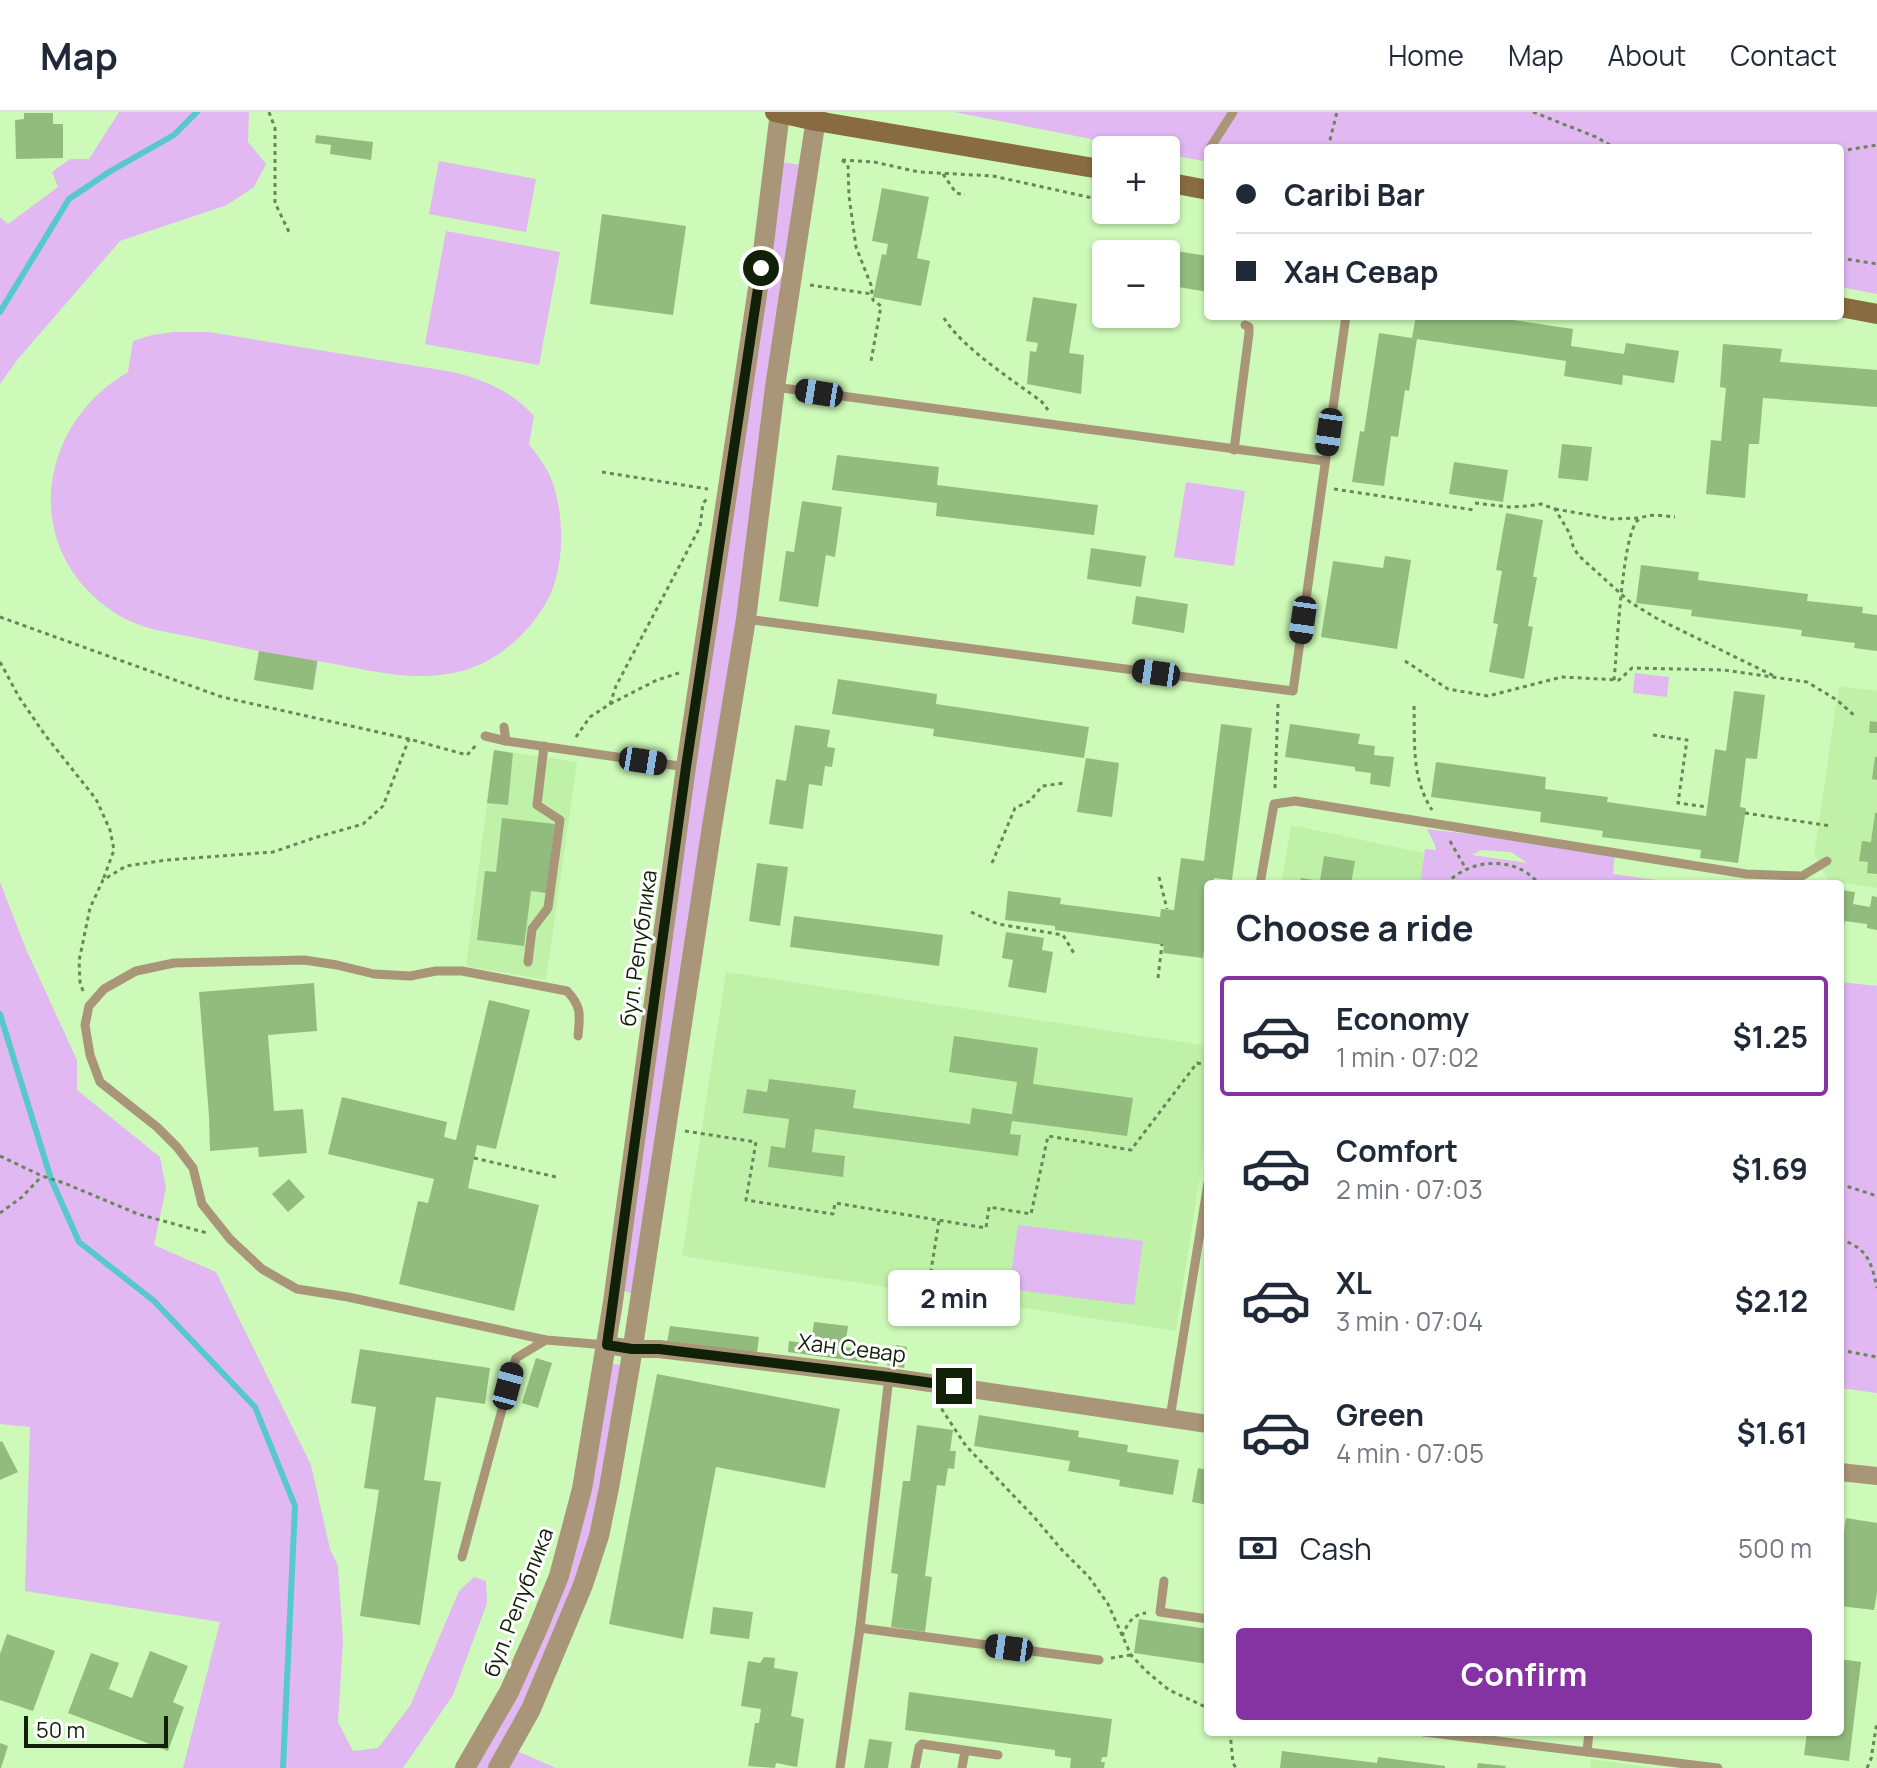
<!DOCTYPE html>
<html lang="en">
<head>
<meta charset="utf-8">
<style>
  :root { --surface:#fff; --page:#f6f6f7; --text:#1f2937; --muted:#747a83; --line:#e0e1e3; --accent:#8533a2 }
  body { margin:0; font-family:Manrope,sans-serif; background:var(--page); color:var(--text); height:100vh; display:flex; flex-direction:column; font-size:30px; white-space:nowrap }
  * { box-sizing:border-box; margin:0 }
  p { font-size:26px; color:var(--muted) }
  .icon { flex:none; width:44px; height:44px; fill:none; stroke:currentColor; stroke-width:2; stroke-linecap:round; stroke-linejoin:round }
  .map { position:relative; flex:1; overflow:hidden }
  .drawer { position:absolute; left:1204px; top:768px; width:640px; height:856px; display:flex; flex-direction:column; background:var(--surface); border-radius:8px; box-shadow:0 2px 6px #0004 }
  .drawer>* { flex:none }
  .top-card { position:absolute; left:1204px; top:32px; width:640px; height:176px; border-radius:8px; box-shadow:0 2px 6px #0004; display:grid; align-content:center; height:176px; padding:0 32px; background:var(--surface) }
  .fabs { position:absolute; left:1092px; top:24px; display:grid; gap:16px }
  .fabs a { display:grid; place-items:center; width:88px; height:88px; border-radius:8px; background:var(--surface); box-shadow:0 2px 6px #0004; font-size:40px }
  .scale { position:absolute; left:24px; bottom:20px; width:144px; box-sizing:border-box; padding-left:8px; border:4px solid #112108; border-top:0; font-size:22px; line-height:28px; white-space:nowrap; color:#112108; -webkit-text-stroke:6px #fff; paint-order:stroke }
  .end { position:absolute; width:36px; height:36px; margin:-18px; border:10px solid #112108; background:#fff; box-shadow:0 0 0 4px #fff }
  .from { border-radius:50% }
  .bubble { position:absolute; height:56px; border-radius:8px; background:var(--surface); box-shadow:0 2px 6px #0004; font-size:26px; font-weight:700; line-height:56px; text-align:center }
  .car { position:absolute; width:24px; height:48px; margin:-24px -12px; border-radius:10px; box-shadow:0 0 6px 2px #0007; background:linear-gradient(#222 24%,#8ab4d8 0 40%,#222 0 76%,#8ab4d8 0 86%,#222 0) }
  .top-card b { display:flex; align-items:center; gap:28px; height:76px; font-size:30px }
  .top-card b+b { border-top:2px solid var(--line) }
  .top-card i { width:20px; height:20px; background:var(--text) }
  ul { padding:0; list-style:none }
  li { display:flex; align-items:center; gap:24px; height:120px; margin:0 16px 12px; padding:0 16px; border:4px solid transparent; border-radius:8px }
  li div { flex:1 }
  li b { display:block; font-size:30px }
  li em { font-style:normal; font-weight:700 }
  li.selected { border-color:var(--accent) }
  li>.icon { width:72px; height:72px; stroke-width:1.5 }
  h2 { padding:0 32px; font-size:36px; line-height:96px }
  .pay { display:flex; align-items:center; gap:20px; height:88px; padding:0 32px; font-size:30px }
  .pay p { margin-inline-start:auto }
  .button { display:flex; gap:16px; margin-top:auto; padding:16px 32px }
  .button a { flex:1; height:92px; border-radius:8px; background:var(--accent); color:#fff; font-size:32px; font-weight:700; line-height:92px; text-align:center }
  header { display:flex; align-items:center; gap:48px; box-sizing:border-box; height:112px; padding:0 40px; background:var(--surface); border-bottom:2px solid var(--line) }
  header strong { font-size:38px }
  nav { display:flex; gap:44px; margin-inline-start:auto; font-size:28px }
  .map>svg:first-child { display:block }
  .built { fill:#c0f1a8; fill-rule:evenodd }
  .green { fill:#e1b8f2; fill-rule:evenodd }
  .lines { fill:none; stroke-linecap:round; stroke-linejoin:round }
  .stream { stroke:#57c9ca; stroke-width:6 }
  .building { fill:#92bc7d }
  .path { stroke:#68865a; stroke-width:3; stroke-dasharray:4 4; stroke-linecap:butt }
  .service { stroke:#a99578; stroke-width:9 }
  .minor { stroke:#a99578; stroke-width:18 }
  .tertiary { stroke:#a99578; stroke-width:20 }
  .secondary { stroke:#886b40; stroke-width:20 }
  .route { stroke:#112108; stroke-width:10 }
  .labels { text-anchor:middle; dominant-baseline:central; stroke-width:6; stroke-linejoin:round; paint-order:stroke }
  .street-label { font-size:22px; fill:#112108; stroke:#fff }
</style>
</head>
<body>
<header>
<strong>Map</strong>
<nav><a>Home</a><a>Map</a><a>About</a><a>Contact</a></nav>
</header>
<div class="map">
<svg width="1877" height="1656" viewBox="0 0 1877 1656">
  <rect width="100%" height="100%" fill="#cdfab8"/>
  <g class="built">
    <polygon points="1839,574 1877,579 1877,776 1829,769 1814,743"/>
    <polygon points="494,638 577,650 546,868 466,854"/>
    <polygon points="1291,713 1424,741 1420,772 1281,772"/>
    <path d="M726 860 1208 934V1010L1176 1219 682 1144ZM770 967 855 978 853 996 970 1012 973 996 1012 1001 1010 1022 1021 1023 1018 1044 815 1017 812 1040 845 1045 842 1065 785 1036 789 1007 744 1000 747 977 767 980Z"/>
    <polygon points="1591,1647 1653,1656 1590,1656"/>
  </g>
  <g class="green">
    <polygon points="119,0 249,0 248,30 266,52 254,75 227,93 120,129 18,247 0,272 0,105 8,112 58,75 52,60 70,47 89,47"/>
    <polygon points="954,0 1877,0 1877,182 1840,175 1840,36 1208,36 1208,50 1166,42 1166,38 1147,38"/>
    <polygon points="439,49 536,67 526,120 429,102"/>
    <polygon points="774,49 809,54 640,1184 615,1176"/>
    <polygon points="446,119 560,140 539,253 425,232"/>
    <path d="M174 220H209L453 260C485 268 513 280 534 304L529 332C537 343 547 355 552 369 564 401 565 451 550 483 533 519 497 551 458 560 411 571 364 557 318 549L313 578 254 568 259 539C235 534 211 529 187 524 160 519 135 515 112 499 20 436 37 313 128 260L133 229 152 223Z"/>
    <polygon points="1186,370 1245,379 1234,454 1174,445"/>
    <polygon points="1635,561 1669,565 1667,585 1633,581"/>
    <path d="M1427 717 1615 740 1613 762 1685 772H1420L1425 737 1436 738 1435 733ZM1481 738 1511 740 1527 751 1472 743Z"/>
    <polygon points="0,770 26,837 77,948 77,978 160,1045 166,1076 154,1133 216,1160 311,1353 330,1437 338,1454 343,1530 338,1610 353,1639 378,1636 410,1594 459,1479 474,1465 486,1469 487,1491 453,1583 403,1656 183,1656 220,1510 25,1479 30,1315 0,1312"/>
    <polygon points="1840,870 1877,874 1877,1281 1840,1276"/>
    <polygon points="1018,1113 1143,1129 1134,1193 1009,1177"/>
    <polygon points="603,1251 630,1254 599,1424 510,1636 556,1656 465,1656 537,1518"/>
  </g>
  <g class="lines">
    <g class="stream">
      <polyline points="0,200 69,87 109,60 174,23 197,0"/>
      <polyline points="0,902 51,1067 79,1130 154,1189 255,1295 295,1394 283,1656"/>
    </g>
  </g>
  <g class="building">
    <polygon points="24,1 53,1 53,12 63,12 63,46 16,47 15,8 24,7"/>
    <polygon points="316,23 373,30 371,48 330,42 331,33 315,31"/>
    <polygon points="882,76 929,85 917,146 930,149 921,194 873,185 882,142 886,143 888,132 872,129"/>
    <polygon points="602,102 686,114 673,203 590,192"/>
    <polygon points="1149,135 1208,144 1208,180 1166,173 1166,142 1148,142"/>
    <polygon points="1033,185 1077,192 1069,241 1084,243 1081,282 1027,272 1030,239 1036,240 1038,231 1026,229"/>
    <polygon points="1416,204 1485,204 1573,217 1571,234 1624,242 1626,231 1679,239 1674,271 1623,263 1622,273 1564,264 1566,249 1417,227 1409,279 1405,278 1398,325 1391,324 1384,374 1352,370 1360,319 1364,320 1379,221 1412,226"/>
    <polygon points="1723,232 1782,237 1780,250 1877,258 1877,295 1763,286 1759,332 1749,332 1745,386 1706,382 1711,328 1721,329 1726,276 1720,275"/>
    <polygon points="1562,332 1592,335 1588,369 1558,366"/>
    <polygon points="837,343 939,355 937,373 1098,393 1094,423 936,404 937,391 832,378"/>
    <polygon points="1454,350 1508,358 1503,390 1449,382"/>
    <polygon points="802,389 842,395 835,445 826,443 818,495 779,489 786,439 794,440"/>
    <polygon points="1506,401 1543,408 1533,465 1537,465 1528,514 1533,515 1524,567 1489,560 1498,512 1493,511 1502,459 1496,458"/>
    <polygon points="1091,436 1146,444 1141,475 1087,467"/>
    <polygon points="1385,444 1411,448 1397,537 1321,525 1333,449 1383,456"/>
    <polygon points="1641,453 1699,460 1698,468 1808,482 1807,489 1863,495 1862,501 1877,503 1877,539 1854,536 1855,531 1801,524 1802,518 1691,504 1692,498 1636,491"/>
    <polygon points="1136,484 1188,492 1184,521 1132,512"/>
    <polygon points="259,539 317,549 313,578 254,568"/>
    <polygon points="838,567 937,582 936,592 1089,615 1084,646 933,624 934,617 832,602"/>
    <polygon points="1734,579 1765,583 1757,647 1746,646 1740,695 1746,696 1738,751 1700,746 1701,738 1602,725 1603,719 1540,710 1541,700 1431,685 1436,650 1546,665 1545,677 1608,685 1607,690 1706,704 1715,637 1726,639"/>
    <polygon points="1870,609 1877,610 1877,621 1869,621"/>
    <polygon points="1221,612 1252,616 1232,768 1214,766 1213,772 1208,772 1208,811 1203,846 1163,841 1164,833 1055,818 1055,814 1005,808 1008,779 1061,786 1060,792 1160,805 1161,797 1174,798 1181,746 1204,749"/>
    <polygon points="1290,612 1360,622 1358,632 1375,634 1374,643 1394,645 1390,675 1370,672 1371,661 1355,659 1355,655 1285,645"/>
    <polygon points="795,613 830,618 827,635 835,636 832,655 825,654 822,674 809,672 803,717 769,712 776,667 786,669"/>
    <polygon points="494,638 513,641 508,693 487,691"/>
    <polygon points="1875,645 1877,645 1877,668 1872,667"/>
    <polygon points="1086,646 1119,651 1112,705 1077,700"/>
    <polygon points="1875,701 1877,701 1877,762 1867,761 1868,750 1859,749 1862,729 1871,730"/>
    <polygon points="502,706 555,712 546,781 531,779 524,834 477,828 485,759 496,760"/>
    <polygon points="1324,744 1355,749 1351,772 1300,772 1301,766 1320,769"/>
    <polygon points="757,751 788,755 780,814 749,809"/>
    <polygon points="1840,778 1855,780 1853,792 1870,795 1872,784 1877,785 1877,818 1867,816 1867,812 1845,809 1844,814 1840,813"/>
    <polygon points="794,804 943,823 939,854 790,835"/>
    <polygon points="1006,820 1044,826 1042,838 1053,840 1046,881 1008,875 1013,848 1002,846"/>
    <polygon points="314,871 317,919 268,923 274,999 303,997 307,1041 259,1045 258,1035 210,1039 209,1004 199,880"/>
    <polygon points="489,888 530,898 496,1037 477,1033 468,1076 539,1093 514,1199 399,1172 418,1089 428,1091 434,1067 328,1042 342,985 447,1010 444,1025 456,1028"/>
    <polygon points="954,924 1038,936 1033,972 1133,986 1127,1024 1012,1009 1010,1022 1021,1023 1018,1044 815,1017 812,1040 845,1044 843,1065 768,1055 771,1034 785,1036 789,1007 743,1001 747,977 767,980 769,967 856,978 853,996 970,1012 972,996 1012,1002 1017,970 949,960"/>
    <polygon points="289,1067 305,1085 288,1100 272,1082"/>
    <polygon points="814,1210 848,1214 845,1235 879,1239 877,1252 788,1240 789,1229 811,1232"/>
    <polygon points="670,1214 759,1225 757,1241 667,1230"/>
    <polygon points="896,1233 907,1235 904,1256 887,1253 889,1239 894,1240"/>
    <polygon points="360,1237 490,1256 485,1292 436,1285 424,1368 441,1370 420,1513 360,1504 379,1378 364,1376 376,1295 351,1291"/>
    <polygon points="536,1246 552,1251 538,1296 522,1291"/>
    <polygon points="657,1262 840,1297 825,1376 716,1355 683,1527 609,1512"/>
    <polygon points="979,1303 1079,1319 1078,1325 1128,1333 1127,1340 1179,1348 1173,1383 1119,1374 1120,1368 1068,1359 1070,1349 974,1334"/>
    <polygon points="917,1313 953,1318 950,1339 956,1339 954,1357 948,1356 945,1374 937,1373 925,1464 932,1465 925,1520 891,1515 898,1462 891,1461 903,1369 910,1369"/>
    <polygon points="2,1329 18,1360 0,1368 0,1330"/>
    <polygon points="1198,1356 1208,1358 1208,1393 1192,1390"/>
    <polygon points="1846,1406 1877,1411 1877,1480 1874,1498 1840,1494 1840,1447"/>
    <polygon points="713,1495 753,1500 749,1527 710,1522"/>
    <polygon points="1139,1507 1208,1517 1208,1552 1134,1541"/>
    <polygon points="7,1522 55,1539 33,1599 0,1588 0,1542"/>
    <polygon points="150,1539 188,1554 173,1590 184,1595 168,1639 68,1601 91,1541 119,1551 109,1577 132,1586"/>
    <polygon points="764,1545 775,1546 774,1556 798,1560 791,1604 804,1607 797,1655 776,1651 775,1656 748,1654 755,1611 759,1611 761,1597 741,1594 748,1549 760,1551"/>
    <polygon points="1840,1547 1861,1550 1849,1649 1804,1643 1807,1620 1840,1620"/>
    <polygon points="909,1580 1112,1607 1107,1645 1102,1645 1101,1650 1105,1650 1104,1656 1070,1656 1071,1646 1055,1644 1055,1638 905,1618"/>
    <polygon points="869,1627 892,1630 888,1656 864,1656"/>
    <polygon points="0,1631 8,1634 1,1656 0,1656"/>
    <polygon points="1282,1639 1377,1651 1378,1645 1445,1654 1445,1656 1280,1656"/>
    <polygon points="1478,1651 1506,1654 1505,1656 1477,1656"/>
  </g>
  <g class="lines">
    <g class="path">
      <polyline points="269,0 275,16 275,91 290,122"/>
      <polyline points="1533,0 1596,25 1615,36"/>
      <polyline points="1328,36 1337,0"/>
      <polyline points="1840,39 1877,33"/>
      <polyline points="842,48 874,50 919,60 993,64 1106,89"/>
      <polyline points="842,48 848,53 849,84 856,135 871,173 873,188 881,194 871,249"/>
      <polyline points="943,62 956,81 965,83"/>
      <polyline points="1840,146 1877,152"/>
      <polyline points="810,173 872,182"/>
      <path d="M944 206C962 236 1013 268 1042 290L1048 298"/>
      <polyline points="602,360 708,377"/>
      <polyline points="1334,377 1474,398"/>
      <polyline points="1475,391 1509,395 1528,394 1541,392 1555,397 1570,422 1573,434 1578,443 1630,490 1656,506 1776,565"/>
      <polyline points="1555,397 1612,407 1638,406"/>
      <polyline points="0,505 222,585 409,627 467,643 477,632"/>
      <polyline points="1405,549 1448,577 1488,584 1562,565 1619,568 1632,556 1724,558 1807,570 1837,588 1856,605"/>
      <polyline points="0,550 19,585 45,623 96,687 110,718 114,738 103,768"/>
      <path d="M1614 568C1617 541 1622 421 1638 408 1649 400 1663 404 1675 405"/>
      <polyline points="610,592 657,568 679,561"/>
      <path d="M1414 594C1415 631 1411 665 1432 698"/>
      <polyline points="1653,623 1687,628 1678,691 1707,695"/>
      <polyline points="576,625 590,605 610,592 616,574 700,415 703,391 707,387"/>
      <polyline points="1275,676 1278,592"/>
      <polyline points="1745,701 1831,714"/>
      <polyline points="1450,729 1466,757"/>
      <polyline points="992,751 1015,696 1030,689 1042,674 1065,671"/>
      <polyline points="1159,765 1167,797"/>
      <path d="M1446 772C1470 746 1516 743 1539 772"/>
      <polyline points="971,800 998,812 1063,823 1075,843"/>
      <polyline points="1158,866 1162,832"/>
      <polyline points="83,879 80,870 79,849 90,796 103,768 126,754 167,748 273,740 314,726 363,712 383,694 409,627"/>
      <polyline points="685,1019 756,1030 746,1088 833,1102 835,1091 986,1116 989,1095 1031,1102 1048,1024 1131,1038 1197,951 1208,953"/>
      <polyline points="0,1044 42,1064 64,1071 138,1102 207,1121"/>
      <polyline points="474,1046 556,1065"/>
      <polyline points="1840,1072 1877,1084"/>
      <polyline points="0,1101 22,1085 42,1064"/>
      <path d="M1840 1127C1868 1137 1871 1149 1877 1176"/>
      <polyline points="923,1208 939,1109"/>
      <polyline points="1840,1238 1877,1245"/>
      <polyline points="937,1290 966,1334 1034,1405 1062,1438 1089,1465 1108,1492 1131,1543 1146,1559 1169,1578 1208,1596"/>
      <path d="M1122 1524C1127 1513 1132 1502 1146 1501"/>
      <polyline points="1111,1546 1131,1543"/>
      <polyline points="1230,1620 1233,1651 1236,1656"/>
      <polyline points="1867,1656 1871,1647 1877,1610"/>
    </g>
    <g class="service">
      <polyline points="1210,36 1233,0"/>
      <polyline points="775,275 1325,349"/>
      <polyline points="1234,338 1249,221 1249,215 1245,213"/>
      <polyline points="746,507 1293,579 1346,204"/>
      <polyline points="504,615 506,629"/>
      <polyline points="485,624 506,629 686,655"/>
      <polyline points="1260,772 1274,692 1295,689 1746,762 1802,764 1827,749"/>
      <polyline points="528,850 532,817 548,796 560,708 537,693 544,634"/>
      <path d="M578 924C580 903 582 895 567 879L462 859H436L410 864 374 862 337 853 304 848 174 851 136 859 104 877 89 894 85 913 90 943 100 970 157 1015 177 1035 193 1056 202 1092 230 1127 262 1157 297 1177 348 1185 546 1228 607 1233"/>
      <polyline points="1170,1306 1208,1071"/>
      <polyline points="462,1445 516,1246 546,1228"/>
      <polyline points="1164,1469 1160,1500 1208,1507"/>
      <polyline points="860,1516 1099,1548"/>
      <polyline points="1424,1620 1718,1656"/>
      <polyline points="1587,1640 1589,1620"/>
      <polyline points="840,1656 860,1516 889,1265"/>
      <polyline points="915,1656 919,1635 922,1632 998,1643"/>
      <polyline points="962,1656 965,1639"/>
    </g>
    <g class="minor">
      <polyline points="607,1233 632,1237 659,1237 889,1265 1208,1312"/>
      <polyline points="1840,1360 1877,1364"/>
    </g>
    <g class="tertiary">
      <polyline points="465,1656 509,1580 537,1518 559,1464 582,1377 613,1190 686,655 761,156 780,0"/>
      <polyline points="498,1656 531,1597 583,1473 599,1424 609,1376 630,1254 712,714 746,507 775,275 817,0"/>
    </g>
    <g class="secondary">
      <polyline points="775,0 816,9 1106,58"/>
      <polyline points="1166,70 1208,78"/>
      <polyline points="1840,195 1877,202"/>
    </g>
  </g>
  <g class="lines">
    <polyline class="route" points="761,156 686,655 607,1233 632,1237 659,1237 889,1265 954,1274"/>
  </g>
  <g class="labels">
    <g class="street-label">
      <text transform="translate(638 836) rotate(-82)">бул. Република</text>
      <text transform="translate(852 1236) rotate(7)">Хан Севар</text>
      <text transform="translate(518 1490) rotate(-69)">бул. Република</text>
    </g>
  </g>
</svg>
<div class="fabs">
<a>+</a>
<a>−</a>
</div>
<div class="scale">50 m</div>
<i class="end from" style="left:761px;top:156px"></i>
<i class="end" style="left:954px;top:1274px"></i>
<div class="bubble" style="left:888px;top:1158px;width:132px">2 min</div>
<i class="car" style="left:819px;top:281px;rotate:279deg"></i>
<i class="car" style="left:1329px;top:320px;rotate:188deg"></i>
<i class="car" style="left:1303px;top:508px;rotate:188deg"></i>
<i class="car" style="left:1156px;top:561px;rotate:278deg"></i>
<i class="car" style="left:643px;top:649px;rotate:99deg"></i>
<i class="car" style="left:508px;top:1274px;rotate:15deg"></i>
<i class="car" style="left:1009px;top:1536px;rotate:278deg"></i>
<div class="top-card">
<b><i class="from"></i>Caribi Bar</b>
<b><i></i>Хан Севар</b>
</div>
<section class="drawer">
<h2>Choose a ride</h2>
<ul>
<li class="selected"><svg class="icon" aria-label="car" viewBox="0 0 24 24"><path d="M5 17H2v-5l4-1 3-4h7l3 4 3 1v5h-3M9 17h6M6 11h13"/><circle cx="7" cy="17" r="2"/><circle cx="17" cy="17" r="2"/></svg><div><b>Economy</b><p>1 min · 07:02</p></div><em>$1.25</em></li>
<li><svg class="icon" aria-label="car" viewBox="0 0 24 24"><path d="M5 17H2v-5l4-1 3-4h7l3 4 3 1v5h-3M9 17h6M6 11h13"/><circle cx="7" cy="17" r="2"/><circle cx="17" cy="17" r="2"/></svg><div><b>Comfort</b><p>2 min · 07:03</p></div><em>$1.69</em></li>
<li><svg class="icon" aria-label="car" viewBox="0 0 24 24"><path d="M5 17H2v-5l4-1 3-4h7l3 4 3 1v5h-3M9 17h6M6 11h13"/><circle cx="7" cy="17" r="2"/><circle cx="17" cy="17" r="2"/></svg><div><b>XL</b><p>3 min · 07:04</p></div><em>$2.12</em></li>
<li><svg class="icon" aria-label="car" viewBox="0 0 24 24"><path d="M5 17H2v-5l4-1 3-4h7l3 4 3 1v5h-3M9 17h6M6 11h13"/><circle cx="7" cy="17" r="2"/><circle cx="17" cy="17" r="2"/></svg><div><b>Green</b><p>4 min · 07:05</p></div><em>$1.61</em></li>
</ul>
<div class="pay"><svg class="icon" aria-label="cash" viewBox="0 0 24 24"><path d="M3 7h18v10H3z"/><circle cx="12" cy="12" r="2"/></svg>Cash<p>500 m</p></div>
<div class="button"><a>Confirm</a></div>
</section>
</div>
</body>
</html>
